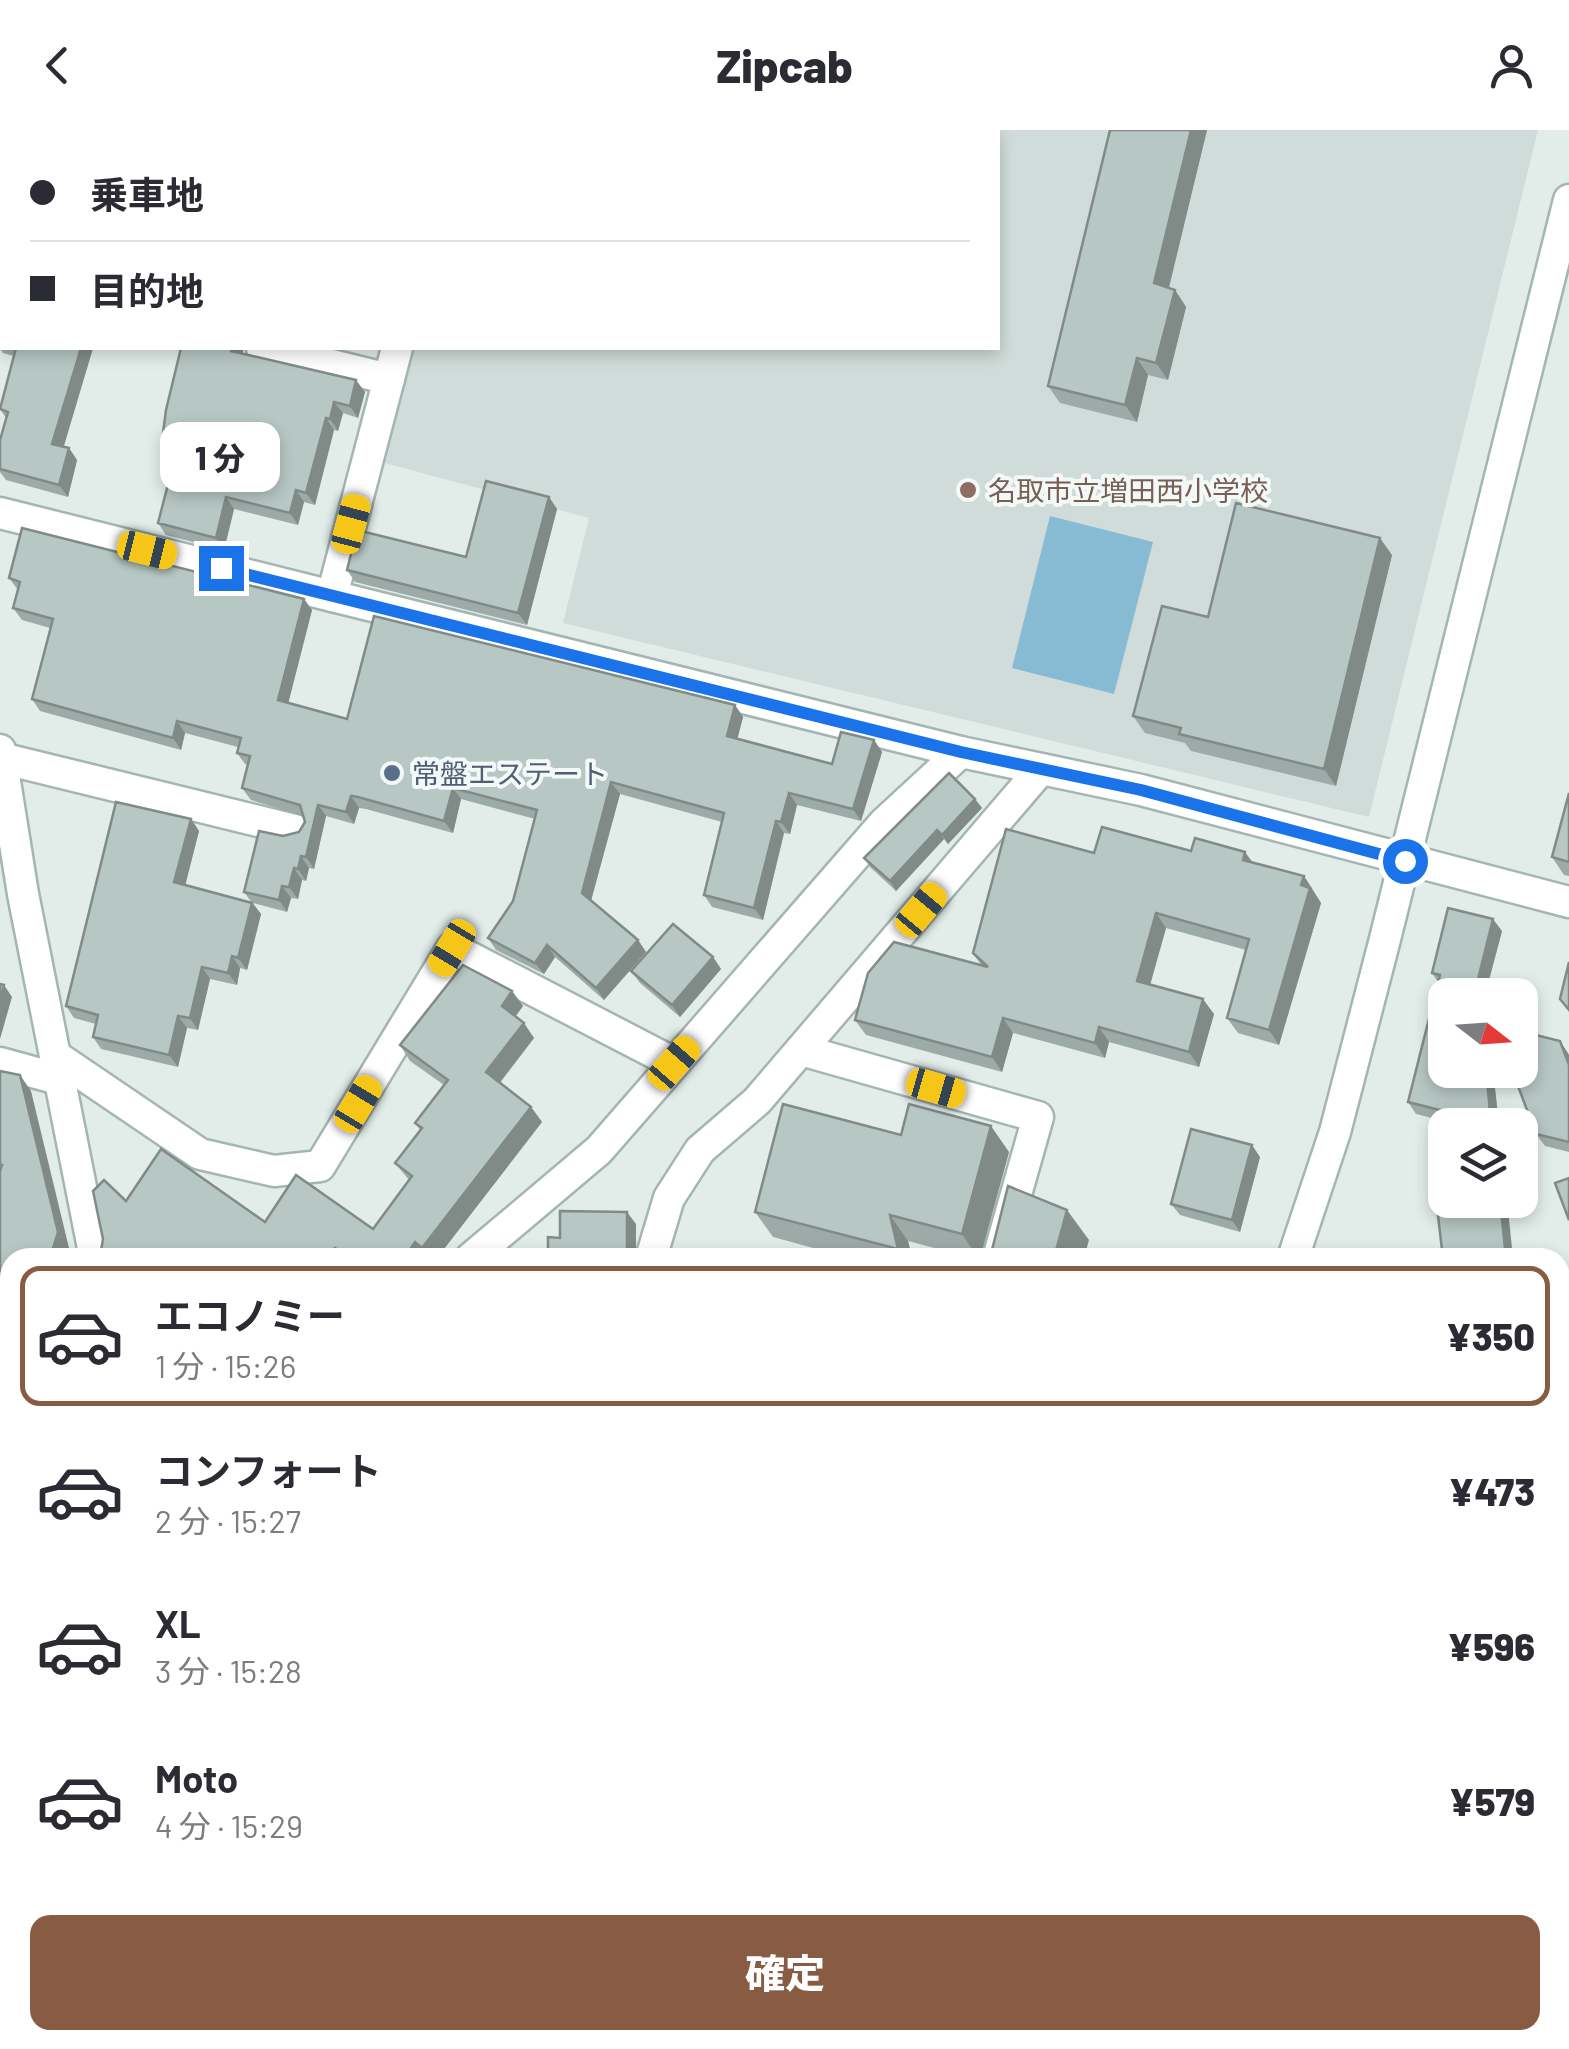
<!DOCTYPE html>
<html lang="ja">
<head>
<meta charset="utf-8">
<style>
  :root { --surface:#fff; --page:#f7f7f7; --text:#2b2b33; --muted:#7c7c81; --line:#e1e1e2; --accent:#875c42 }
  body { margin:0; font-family:Barlow,"Noto Sans JP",sans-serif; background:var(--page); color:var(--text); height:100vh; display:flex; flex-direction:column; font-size:38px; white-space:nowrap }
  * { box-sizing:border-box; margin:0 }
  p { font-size:32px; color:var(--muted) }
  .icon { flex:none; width:55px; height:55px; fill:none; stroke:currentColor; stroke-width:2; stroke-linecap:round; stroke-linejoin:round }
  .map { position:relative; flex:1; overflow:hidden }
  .panel { position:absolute; left:0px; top:1118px; width:1570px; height:802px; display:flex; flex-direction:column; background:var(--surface); border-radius:30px 30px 0 0; box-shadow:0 5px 15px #0003 }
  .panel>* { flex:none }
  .hud { position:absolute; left:0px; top:0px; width:1000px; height:220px; box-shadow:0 5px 15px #0003; display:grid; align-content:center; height:220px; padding:0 30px; background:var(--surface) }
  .needle { width:65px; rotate:107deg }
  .buttons { position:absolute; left:1428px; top:848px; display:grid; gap:20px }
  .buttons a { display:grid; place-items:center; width:110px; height:110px; border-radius:20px; background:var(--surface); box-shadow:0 5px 15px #0003; font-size:50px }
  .end { position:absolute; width:45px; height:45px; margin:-22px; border:12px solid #1a73e8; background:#fff; box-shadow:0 0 0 5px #fff }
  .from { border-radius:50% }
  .bubble { position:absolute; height:70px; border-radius:20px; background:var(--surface); box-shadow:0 5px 15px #0003; font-size:32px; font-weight:800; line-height:70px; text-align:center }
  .car { position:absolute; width:30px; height:60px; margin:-30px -15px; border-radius:12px; box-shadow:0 0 8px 2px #0007; background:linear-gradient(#f5c518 24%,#345 0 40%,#f5c518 0 76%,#345 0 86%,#f5c518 0) }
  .hud b { display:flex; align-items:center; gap:35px; height:95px; font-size:38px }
  .hud b+b { border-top:2px solid var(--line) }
  .hud i { width:25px; height:25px; background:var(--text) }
  ul { padding:18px 0 0; list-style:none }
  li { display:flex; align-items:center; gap:30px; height:140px; margin:0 20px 15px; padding:0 10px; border:5px solid transparent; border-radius:20px }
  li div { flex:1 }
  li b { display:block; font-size:38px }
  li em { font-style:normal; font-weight:800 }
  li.active { border-color:var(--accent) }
  li>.icon { width:90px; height:90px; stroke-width:1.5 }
  .primary-button { display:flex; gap:20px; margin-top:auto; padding:20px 30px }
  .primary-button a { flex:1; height:115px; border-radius:20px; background:var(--accent); color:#fff; font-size:40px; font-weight:800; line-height:115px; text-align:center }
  header { display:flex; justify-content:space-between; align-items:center; height:130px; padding:0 30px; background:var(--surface); font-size:45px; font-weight:800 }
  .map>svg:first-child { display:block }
  .built { fill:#d0dcd9 }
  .water { fill:#87bbd4 }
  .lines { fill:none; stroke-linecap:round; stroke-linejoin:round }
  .minor-casing { stroke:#a4b5b2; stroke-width:35 }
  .minor { stroke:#fff; stroke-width:30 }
  .wall { fill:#9daba8 }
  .shaded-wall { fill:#808b88 }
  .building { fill:#b7c7c3; stroke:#808b88; stroke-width:2.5 }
  .route { stroke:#1a73e8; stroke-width:12 }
  .education-dot { fill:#8d6e63; stroke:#f2f9f7; stroke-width:4 }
  .service-dot { fill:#5c6f8a; stroke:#f2f9f7; stroke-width:4 }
  .labels { text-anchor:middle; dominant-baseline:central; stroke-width:8; stroke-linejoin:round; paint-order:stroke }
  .education-label { font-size:28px; fill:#785e54; stroke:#f2f9f7; text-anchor:start }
  .service-label { font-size:28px; fill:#4e5e75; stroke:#f2f9f7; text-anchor:start }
</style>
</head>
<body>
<header><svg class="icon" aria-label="back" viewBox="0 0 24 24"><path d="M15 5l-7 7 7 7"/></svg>Zipcab<svg class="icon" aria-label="person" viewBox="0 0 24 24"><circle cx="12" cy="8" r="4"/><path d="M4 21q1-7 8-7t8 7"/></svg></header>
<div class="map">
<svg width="1569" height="1919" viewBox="0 0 1569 1919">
  <rect width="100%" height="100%" fill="#e2edea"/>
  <polygon class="built" points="465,0 1538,0 1369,687 563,493 589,388 381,332 410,218 998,218 998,2"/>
  <polygon class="water" points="1050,386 1153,412 1114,564 1012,538"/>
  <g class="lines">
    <defs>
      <g id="minor">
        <polyline points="192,0 202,2"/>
        <polyline points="0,152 2,153"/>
        <polyline points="262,218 389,249"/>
        <polyline points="0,383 332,466 397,218"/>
        <polyline points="332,466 961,622"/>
        <polyline points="0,620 23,764 95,1128"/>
        <polyline points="1,628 295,700"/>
        <polyline points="801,920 1038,987 998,1128"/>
        <polyline points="57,927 200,1024 274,1041 320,1036 452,818 674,933"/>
        <polyline points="0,933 62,950"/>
        <polyline points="471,1128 599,1020 884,693 961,622 1141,660 1569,772"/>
        <polyline points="651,1128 669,1068 700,1020 757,971 1041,639"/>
        <polyline points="1293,1128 1335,1002 1385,809 1569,70"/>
        <polyline points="1560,1433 1569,1427"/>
        <polyline points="0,1582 10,1572"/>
        <polyline points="1569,1854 1563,1860 1569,1868"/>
        <polyline points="919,1910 923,1919"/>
        <polyline points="327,1919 330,1910"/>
        <polyline points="948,1919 952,1910"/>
        <polyline points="1076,1919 1081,1910"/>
        <polyline points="1240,1919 1247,1910"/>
      </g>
    </defs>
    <use href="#minor" class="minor-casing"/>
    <use href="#minor" class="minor"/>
  </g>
  <g class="wall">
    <polygon points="1110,0 1207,0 1168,158 1175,160 1186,177 1168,250 1148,245 1137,292 1060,273 1048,256"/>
    <polygon points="0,160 2,161 2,218 93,218 63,317 69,318 77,330 68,367 6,350 0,342 0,310 6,288 0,279 14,226 3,223 0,219"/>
    <polygon points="181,218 244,218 242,224 365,262 358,288 343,283 338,301 334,300 315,375 304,372 298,395 234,379 224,420 166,405 158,393 178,317 171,315 163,303"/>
    <polygon points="549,367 557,379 527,495 355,452 347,440 466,427"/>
    <polygon points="1392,425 1336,656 1191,621 1185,613 1145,603 1133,586 1208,487"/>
    <polygon points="9,448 304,469 312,480 288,573 347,589 735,575 743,587 737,609 832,634 874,610 882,622 861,691 797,675 790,704 784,703 763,790 712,777 704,765 722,692 620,664 591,771 638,810 646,822 604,870 555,827 544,844 496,820 488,808 513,771 535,689 461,669 453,703 366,679 359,678 354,694 326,686 314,739 309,738 306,751 302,750 298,769 291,768 287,782 253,773 261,784 247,840 240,838 237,855 210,849 198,900 187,898 178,937 101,919 93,907 96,894 74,888 66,876 191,689 199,701 185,755 252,773 244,762 283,706 299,702 305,692 303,686 251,670 242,658 248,635 245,634 237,623 238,617 185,603 181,620 40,581 32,569 50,498 22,490 13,478 18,460"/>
    <polygon points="1569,663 1569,746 1564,745 1552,727"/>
    <polygon points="975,669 982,678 948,714 944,709 896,761 870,737 864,728"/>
    <polygon points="1191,721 1253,733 1304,746 1321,773 1279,915 1238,903 1227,888 1246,820 1166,798 1150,854 1214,884 1199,937 1109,912 1105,928 1013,903 1002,942 866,905 855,890 981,835 973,823 1094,723"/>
    <polygon points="1502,801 1485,865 1445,865 1445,940 1493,940 1499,995 1460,995 1416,984 1408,972 1438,852 1432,843"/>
    <polygon points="713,827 721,839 680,887 640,853 631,841"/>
    <polygon points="512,861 523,876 515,887 534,908 500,953 531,977 542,992 437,1128 105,1128 101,1121 126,1071 265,1092 373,1099 409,1050 395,1033 420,1000 415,993 444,955 410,931 400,915"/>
    <polygon points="1560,911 1569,925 1569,1022 1545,1016 1536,1004"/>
    <polygon points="901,1005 1009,1022 980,1128 972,1128 908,1111 912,1128 850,1128 773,1107 755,1082"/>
    <polygon points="1260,1027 1240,1102 1180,1085 1171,1074"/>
    <polygon points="1569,1150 1569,1409 1560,1412 1560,1158"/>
    <polygon points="1569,1431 1569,1537 1560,1544 1560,1437"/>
    <polygon points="0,1607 10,1611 10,1662 0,1658"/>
    <polygon points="627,1910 690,1910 688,1919 671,1919"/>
  </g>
  <g class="shaded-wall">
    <polygon points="1191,0 1207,0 1166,170 1154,153"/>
    <polygon points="1175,160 1186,177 1168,250 1156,233"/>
    <polygon points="81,218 93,218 61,326 52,314"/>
    <polygon points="232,218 244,218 240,233 231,221"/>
    <polygon points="1137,228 1148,245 1137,292 1125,275"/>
    <polygon points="356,250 365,262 358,288 350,276"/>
    <polygon points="334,272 343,283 338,301 330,289"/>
    <polygon points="326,288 334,300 315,375 306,363"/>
    <polygon points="69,318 77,330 68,367 59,355"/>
    <polygon points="296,360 304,372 298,395 290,383"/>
    <polygon points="226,367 234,379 224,420 216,408"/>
    <polygon points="549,367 557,379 527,495 518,483"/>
    <polygon points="1380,408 1392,425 1336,656 1324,639"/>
    <polygon points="304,469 312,480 286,582 278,570"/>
    <polygon points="735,575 743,587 735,618 727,606"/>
    <polygon points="177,591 185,603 181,620 173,608"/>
    <polygon points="874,610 882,622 861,691 853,679"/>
    <polygon points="611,652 620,664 590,774 582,763"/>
    <polygon points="453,658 461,669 453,703 444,691"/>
    <polygon points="789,663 797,675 790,704 781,692"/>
    <polygon points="351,666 359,678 354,694 346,682"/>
    <polygon points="975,669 982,678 948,714 942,705"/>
    <polygon points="318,675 326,686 314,739 306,727"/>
    <polygon points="191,689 199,701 183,764 174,752"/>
    <polygon points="776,691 784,703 763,790 754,778"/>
    <polygon points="937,700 944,709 896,761 890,751"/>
    <polygon points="1245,722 1256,737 1243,730"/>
    <polygon points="301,726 309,738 306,751 298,739"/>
    <polygon points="294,738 302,750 298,769 289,757"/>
    <polygon points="1304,746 1321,773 1279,915 1269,900"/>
    <polygon points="282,756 291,768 287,782 279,770"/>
    <polygon points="252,773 261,784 247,840 238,828"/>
    <polygon points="1156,783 1166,798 1147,866 1137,851"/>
    <polygon points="1493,789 1502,801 1485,865 1474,865"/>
    <polygon points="638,810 646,822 604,870 596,858"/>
    <polygon points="547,815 555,827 544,844 535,833"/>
    <polygon points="232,826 240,838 237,855 228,843"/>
    <polygon points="713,827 721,839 680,887 672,875"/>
    <polygon points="202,837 210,849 198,900 190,888"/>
    <polygon points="4,855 12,867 0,909 0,870"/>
    <polygon points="512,861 523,876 512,891 502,876"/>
    <polygon points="1203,869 1214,884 1199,937 1189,922"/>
    <polygon points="178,886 187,898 178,937 169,925"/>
    <polygon points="1003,888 1013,903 1002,942 992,927"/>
    <polygon points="524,893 534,908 496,957 486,942"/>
    <polygon points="1099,897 1109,912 1105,928 1095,913"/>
    <polygon points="1560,911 1569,925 1569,935"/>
    <polygon points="1486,940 1493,940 1499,995 1493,995 1491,993"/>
    <polygon points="20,945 31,961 69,1118 66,1128 50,1128"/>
    <polygon points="531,977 542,992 437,1128 429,1128 422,1118"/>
    <polygon points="991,996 1009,1022 980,1128 978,1128 962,1104"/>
    <polygon points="1252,1015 1260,1027 1240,1102 1232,1090"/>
    <polygon points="1500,1070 1507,1070 1513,1128 1506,1128"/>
    <polygon points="1067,1080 1089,1110 1084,1128 1054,1128"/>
    <polygon points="627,1082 636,1094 636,1128 627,1128"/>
    <polygon points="890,1085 908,1111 912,1128 904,1128 898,1119"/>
    <polygon points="415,1112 426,1127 404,1128"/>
    <polygon points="335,1118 342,1128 328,1128"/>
    <polygon points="9,1401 10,1433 0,1448 0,1416"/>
    <polygon points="125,1910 148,1910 144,1919 121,1919"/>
    <polygon points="300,1910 311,1910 309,1919 305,1919"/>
    <polygon points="374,1910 384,1910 383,1919 372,1919"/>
    <polygon points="583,1910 593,1910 592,1919 582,1919"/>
    <polygon points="680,1910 690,1910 688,1919 685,1919"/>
    <polygon points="823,1910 840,1910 838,1919 821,1919"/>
    <polygon points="1036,1910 1049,1910 1045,1919 1032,1919"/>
    <polygon points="1192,1910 1212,1910 1203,1919 1184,1919"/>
    <polygon points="1379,1910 1390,1910 1394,1915 1390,1919 1371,1919"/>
  </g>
  <g class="building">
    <polygon points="0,0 26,0 35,2 2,2 2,85 0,85"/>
    <polygon points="1110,0 1191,0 1154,153 1175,160 1156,233 1137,228 1125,275 1048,256"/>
    <polygon points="0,160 2,161 2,213 0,213"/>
    <polygon points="16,218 81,218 52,314 69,318 59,355 0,339 0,310 8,282 0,279"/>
    <polygon points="181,218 232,218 231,221 356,250 350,276 334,272 330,289 326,288 306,363 296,360 290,383 226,367 216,408 158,393 180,308 163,303 166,280"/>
    <polygon points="486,351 549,367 518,483 347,440 357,400 466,427"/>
    <polygon points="1236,373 1380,408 1324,639 1179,604 1181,598 1133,586 1162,476 1208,487"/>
    <polygon points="22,398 304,469 278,570 347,589 374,486 735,575 727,606 832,634 841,602 874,610 853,679 789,663 781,692 776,691 754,778 704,765 724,683 611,652 582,763 638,810 596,858 547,815 535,833 488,808 513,771 537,680 453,658 444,691 358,667 351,666 346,682 318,675 306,727 301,726 298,739 294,738 289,757 282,756 279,770 244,762 259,701 283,706 299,702 305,692 300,675 242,658 250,626 237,623 241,608 177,591 173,608 32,569 53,489 13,478 20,452 9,448"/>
    <polygon points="949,643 975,669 942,705 937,700 890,751 864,728"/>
    <polygon points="1569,663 1569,732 1552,727"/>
    <polygon points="116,672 191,689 174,752 252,773 238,828 232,826 228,843 202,837 190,888 178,886 169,925 93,907 98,885 66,876"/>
    <polygon points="1102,697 1191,721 1195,708 1245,722 1243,730 1304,746 1301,755 1310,758 1269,900 1227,888 1249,809 1156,783 1137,851 1203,869 1189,922 1099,897 1095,913 1003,888 992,927 855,890 868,843 894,812 988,837 973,823 1006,699 1094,723"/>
    <polygon points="1448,778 1493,789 1474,865 1445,865 1445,940 1486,940 1491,993 1408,972 1440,845 1432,843"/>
    <polygon points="673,794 713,827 672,875 631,841"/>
    <polygon points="1569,832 1569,880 1560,869"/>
    <polygon points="463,835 512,861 502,876 524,893 486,942 531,977 422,1118 415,1112 404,1128 358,1128 350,1122 347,1126 335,1118 328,1128 107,1128 101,1121 103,1109 93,1061 104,1050 126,1071 161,1019 265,1092 296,1045 373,1099 412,1046 395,1033 422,998 415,993 448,950 400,915"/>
    <polygon points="0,854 4,855 0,870"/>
    <polygon points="1520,901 1560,911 1569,935 1569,1012 1536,1004 1512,940 1520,940"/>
    <polygon points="0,941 20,945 58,1102 50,1128 10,1128 10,1353 8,1358 10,1360 10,1402 0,1416 0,1041 2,1035 0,1035"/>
    <polygon points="783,974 901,1005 909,974 991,996 962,1104 890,1085 898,1119 755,1082"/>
    <polygon points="1191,999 1252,1015 1232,1090 1171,1074"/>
    <polygon points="1569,1048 1569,1090 1555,1053"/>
    <polygon points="1445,1050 1445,1070 1500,1070 1506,1128 1443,1128 1434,1052"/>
    <polygon points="1008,1056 1067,1080 1054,1128 990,1128"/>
    <polygon points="560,1081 627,1082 627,1128 548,1128 548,1107 560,1108"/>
    <polygon points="1569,1150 1569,1399 1560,1397 1560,1158"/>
    <polygon points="1569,1431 1569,1518 1560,1525 1560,1437"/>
    <polygon points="0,1607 10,1611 10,1654 0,1650"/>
    <polygon points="56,1910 125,1910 121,1919 52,1919"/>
    <polygon points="225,1910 300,1910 305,1919 221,1919"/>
    <polygon points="337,1910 374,1910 372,1919 333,1919"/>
    <polygon points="527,1910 583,1910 582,1919 526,1919"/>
    <polygon points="752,1910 823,1910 821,1919 751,1919"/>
    <polygon points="987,1910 1036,1910 1032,1919 1021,1915 1020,1919 976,1919 978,1914 984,1917"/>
    <polygon points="1126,1910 1192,1910 1184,1919 1118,1919"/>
    <polygon points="1310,1910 1379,1910 1371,1919 1301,1919"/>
    <polygon points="1503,1910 1560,1910 1568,1919 1507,1919 1509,1917"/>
  </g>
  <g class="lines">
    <polyline class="route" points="221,438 961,622 1141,660 1405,731"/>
  </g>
  <circle class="education-dot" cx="968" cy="360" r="10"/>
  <circle class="service-dot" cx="392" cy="643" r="10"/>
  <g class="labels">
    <g class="education-label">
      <text x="988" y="360">名取市立増田西小学校</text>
    </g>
    <g class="service-label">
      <text x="412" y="643">常盤エステート</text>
    </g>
  </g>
</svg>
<div class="buttons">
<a><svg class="needle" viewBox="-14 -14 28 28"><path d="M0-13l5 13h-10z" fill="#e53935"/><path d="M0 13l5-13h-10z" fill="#7c7c81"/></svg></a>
<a><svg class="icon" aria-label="layers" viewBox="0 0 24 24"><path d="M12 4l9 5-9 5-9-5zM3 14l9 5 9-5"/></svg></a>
</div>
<i class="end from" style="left:1405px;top:731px"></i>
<i class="end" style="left:221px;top:438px"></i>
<div class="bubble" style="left:160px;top:292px;width:120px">1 分</div>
<i class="car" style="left:351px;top:394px;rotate:15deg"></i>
<i class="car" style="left:147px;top:420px;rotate:104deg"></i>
<i class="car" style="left:921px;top:780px;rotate:40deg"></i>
<i class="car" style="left:452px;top:818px;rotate:211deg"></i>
<i class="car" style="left:674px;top:933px;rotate:41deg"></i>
<i class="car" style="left:936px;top:958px;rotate:106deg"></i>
<i class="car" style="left:358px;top:974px;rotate:31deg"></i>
<div class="hud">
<b><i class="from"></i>乗車地</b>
<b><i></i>目的地</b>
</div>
<section class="panel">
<ul>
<li class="active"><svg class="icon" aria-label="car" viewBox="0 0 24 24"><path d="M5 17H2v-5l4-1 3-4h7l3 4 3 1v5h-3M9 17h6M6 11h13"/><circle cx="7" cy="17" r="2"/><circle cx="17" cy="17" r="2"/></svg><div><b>エコノミー</b><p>1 分 · 15:26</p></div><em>¥350</em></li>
<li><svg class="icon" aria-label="car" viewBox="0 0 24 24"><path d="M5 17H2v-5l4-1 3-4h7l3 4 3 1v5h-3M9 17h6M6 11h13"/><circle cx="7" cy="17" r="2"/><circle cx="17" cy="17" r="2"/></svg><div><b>コンフォート</b><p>2 分 · 15:27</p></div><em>¥473</em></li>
<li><svg class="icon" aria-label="car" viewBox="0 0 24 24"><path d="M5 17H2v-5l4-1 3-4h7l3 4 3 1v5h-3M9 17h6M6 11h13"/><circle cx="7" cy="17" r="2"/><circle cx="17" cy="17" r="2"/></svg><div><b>XL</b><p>3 分 · 15:28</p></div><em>¥596</em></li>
<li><svg class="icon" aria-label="car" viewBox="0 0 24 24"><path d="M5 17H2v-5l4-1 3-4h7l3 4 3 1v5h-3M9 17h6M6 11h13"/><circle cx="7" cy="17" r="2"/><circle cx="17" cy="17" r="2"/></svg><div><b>Moto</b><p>4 分 · 15:29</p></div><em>¥579</em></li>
</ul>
<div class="primary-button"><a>確定</a></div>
</section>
</div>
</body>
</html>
